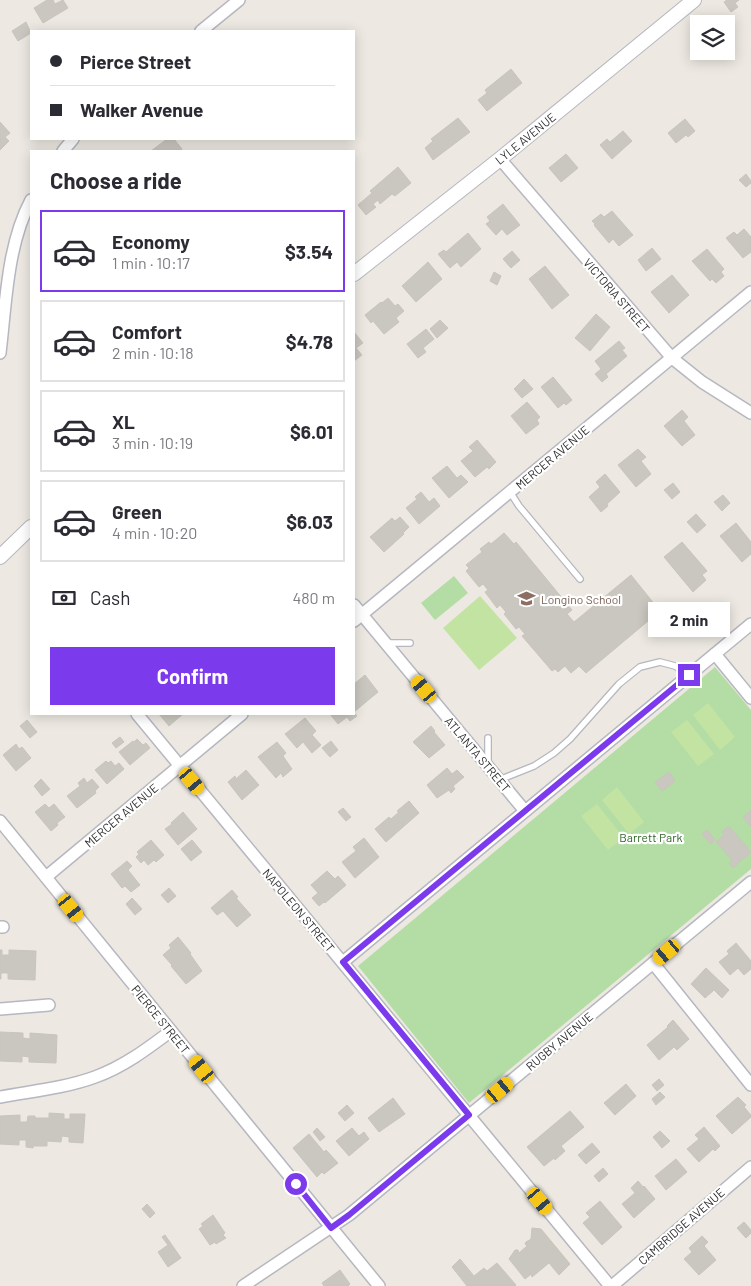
<!DOCTYPE html>
<html lang="en">
<head>
<meta charset="utf-8">
<style>
  :root { --surface:#fff; --page:#f7f7f7; --text:#2b2b33; --muted:#7c7c81; --line:#e1e1e2; --accent:#7c3aed }
  body { margin:0; font-family:Barlow,sans-serif; background:var(--page); color:var(--text); height:100vh; display:flex; flex-direction:column; font-size:19px; white-space:nowrap }
  * { box-sizing:border-box; margin:0 }
  p { font-size:16px; color:var(--muted) }
  .icon { flex:none; width:28px; height:28px; fill:none; stroke:currentColor; stroke-width:2; stroke-linecap:round; stroke-linejoin:round }
  .map { position:relative; flex:1; overflow:hidden }
  .details { position:absolute; left:30px; top:150px; width:325px; height:565px; display:flex; flex-direction:column; background:var(--surface); border-radius:0px; box-shadow:0 2px 12px #0003 }
  .details>* { flex:none }
  .hud { position:absolute; left:30px; top:30px; width:325px; height:110px; border-radius:0px; box-shadow:0 2px 12px #0003; display:grid; align-content:center; height:110px; padding:0 20px; background:var(--surface) }
  .buttons { position:absolute; left:690px; top:15px; display:grid; gap:10px }
  .buttons a { display:grid; place-items:center; width:45px; height:45px; border-radius:0px; background:var(--surface); box-shadow:0 2px 12px #0003; font-size:25px }
  .end { position:absolute; width:22px; height:22px; margin:-11px; border:6px solid #7c3aed; background:#fff; box-shadow:0 0 0 2px #fff }
  .from { border-radius:50% }
  .bubble { position:absolute; height:35px; border-radius:0px; background:var(--surface); box-shadow:0 2px 12px #0003; font-size:16px; font-weight:700; line-height:35px; text-align:center }
  .car { position:absolute; width:15px; height:30px; margin:-15px -8px; border-radius:6px; box-shadow:0 0 4px 1px #0007; background:linear-gradient(#f5c518 24%,#345 0 40%,#f5c518 0 76%,#345 0 86%,#f5c518 0) }
  .hud b { display:flex; align-items:center; gap:18px; height:48px; font-size:19px }
  .hud b+b { border-top:1px solid var(--line) }
  .hud i { width:12px; height:12px; background:var(--text) }
  ul { padding:0; list-style:none }
  li { display:flex; align-items:center; gap:15px; height:82px; margin:0 10px 8px; padding:0 10px; border:2px solid var(--line); border-radius:0px }
  li div { flex:1 }
  li b { display:block; font-size:19px }
  li em { font-style:normal; font-weight:700 }
  li.active { border-color:var(--accent) }
  li>.icon { width:45px; height:45px; stroke-width:1.5 }
  h2 { padding:0 20px; font-size:22px; line-height:60px }
  .pay { display:flex; align-items:center; gap:12px; height:55px; padding:0 20px; font-size:19px }
  .pay p { margin-inline-start:auto }
  .primary-button { display:flex; gap:10px; margin-top:auto; padding:10px 20px }
  .primary-button a { flex:1; height:58px; border-radius:0px; background:var(--accent); color:#fff; font-size:20px; font-weight:700; line-height:58px; text-align:center }
  .map>svg:first-child { display:block }
  .green { fill:#b4dda5 }
  .pitch { fill:#c3e3a3 }
  .building { fill:#cac7c0; stroke:#c9c5bc }
  .lines { fill:none; stroke-linecap:round; stroke-linejoin:round }
  .service-casing { stroke:#b6b7c0; stroke-width:8 }
  .minor-casing { stroke:#b6b7c0; stroke-width:14 }
  .tertiary-casing { stroke:#b6b7c0; stroke-width:16 }
  .service { stroke:#fff; stroke-width:5.5 }
  .minor { stroke:#fff; stroke-width:11 }
  .tertiary { stroke:#fff; stroke-width:14 }
  .route { stroke:#7c3aed; stroke-width:6 }
  .labels { text-anchor:middle; dominant-baseline:central; stroke-width:4.5; stroke-linejoin:round; paint-order:stroke }
  .street-label { font-size:12px; fill:#2e2e2e; stroke:#fff }
  .education-label { font-size:12px; fill:#785e54; stroke:#fff; text-anchor:start }
  .park-label { font-size:12px; fill:#2c6524; stroke:#fff }
</style>
</head>
<body>
<div class="map">
<svg width="751" height="1286" viewBox="0 0 751 1286">
  <rect width="100%" height="100%" fill="#ede9e2"/>
  <g class="green">
    <polygon points="454,576 468,593 435,620 421,603"/>
    <polygon points="715,667 751,710 751,869 469,1103 358,966"/>
  </g>
  <g class="pitch">
    <polygon points="480,596 517,638 479,670 443,628"/>
    <polygon points="708,703 735,737 720,750 693,715"/>
    <polygon points="687,720 714,754 698,766 671,732"/>
    <polygon points="617,787 644,822 629,834 602,800"/>
    <polygon points="597,804 624,838 608,850 581,816"/>
  </g>
  <g class="building">
    <polygon points="47,0 53,0 55,4 63,0 68,8 43,23 34,8"/>
    <polygon points="727,0 739,0 735,3 738,7 731,12 724,2"/>
    <polygon points="26,22 31,33 18,41 12,31"/>
    <polygon points="511,69 522,83 487,111 478,100 487,93 485,90"/>
    <polygon points="458,118 470,132 433,160 425,148 433,141 431,139"/>
    <polygon points="685,119 695,131 688,137 686,135 676,143 668,133"/>
    <polygon points="0,122 10,133 5,137 9,141 0,150"/>
    <polygon points="623,131 632,141 612,159 600,145 607,139 610,142"/>
    <polygon points="167,139 174,139 182,149 179,151 151,151"/>
    <polygon points="566,154 578,168 561,182 549,168"/>
    <polygon points="398,167 411,183 395,196 392,194 380,204 378,200 373,204 376,207 366,215 358,205 372,193 370,191"/>
    <polygon points="746,174 751,181 751,183 746,187 739,180"/>
    <polygon points="503,204 520,225 507,235 502,229 496,235 486,224 490,221 487,217"/>
    <polygon points="612,211 633,235 619,246 613,239 609,243 594,225 595,224 592,221 601,214 604,217"/>
    <polygon points="744,229 751,237 751,252 743,258 726,238 734,232 737,235"/>
    <polygon points="468,233 481,249 461,267 457,262 450,268 438,254 444,250 446,252"/>
    <polygon points="652,248 661,259 646,271 638,260"/>
    <polygon points="707,249 724,269 721,272 724,276 716,283 712,279 710,281 692,261"/>
    <polygon points="512,251 520,260 511,268 503,259"/>
    <polygon points="428,262 442,279 416,302 402,286"/>
    <polygon points="545,266 569,295 552,309 529,279"/>
    <polygon points="494,272 501,276 497,285 490,281"/>
    <polygon points="672,275 689,295 669,313 651,292"/>
    <polygon points="388,298 395,306 398,304 404,311 396,318 399,322 384,334 373,321 371,323 365,315 381,302 382,303"/>
    <polygon points="596,314 610,327 590,351 575,338"/>
    <polygon points="440,320 448,328 437,338 430,329"/>
    <polygon points="426,329 434,339 423,348 426,352 418,358 407,344"/>
    <polygon points="354,332 363,343 356,348 362,355 354,361"/>
    <polygon points="619,341 625,348 622,350 627,356 606,374 608,377 602,382 595,374 601,369 595,361"/>
    <polygon points="553,377 572,400 566,405 564,403 558,408 541,387"/>
    <polygon points="524,379 533,389 522,398 514,389"/>
    <polygon points="527,402 540,417 537,420 539,424 526,434 511,416"/>
    <polygon points="682,410 688,417 684,421 695,435 682,446 664,426"/>
    <polygon points="477,440 496,462 489,469 487,467 475,477 461,461 473,451 469,447"/>
    <polygon points="638,449 646,457 641,461 651,474 636,487 618,465"/>
    <polygon points="447,466 457,478 461,475 468,482 449,498 432,478"/>
    <polygon points="605,474 620,492 607,504 608,506 601,512 589,497 600,487 596,482"/>
    <polygon points="673,483 680,492 672,499 664,490"/>
    <polygon points="421,492 429,502 434,498 440,506 419,524 406,508 417,499 415,497"/>
    <polygon points="723,495 730,503 722,511 714,502"/>
    <polygon points="696,514 706,525 697,533 687,522"/>
    <polygon points="400,517 409,527 403,533 404,534 384,552 370,537 392,518 395,521"/>
    <polygon points="736,523 751,542 751,554 742,562 720,536"/>
    <polygon points="504,533 514,544 516,542 572,610 567,614 574,622 631,575 660,611 586,673 579,666 571,673 565,666 558,672 555,669 552,671 522,636 525,634 519,627 516,629 504,614 506,612 500,605 497,608 485,592 488,590 483,584 479,587 466,571 469,568 466,565 482,552 480,549 489,542 491,544"/>
    <polygon points="682,542 707,571 702,575 706,580 693,592 664,557"/>
    <polygon points="365,675 378,692 354,712 354,684"/>
    <polygon points="354,713 357,716 350,721 347,717 338,724 330,714 354,714"/>
    <polygon points="159,714 183,714 169,726"/>
    <polygon points="305,718 316,731 312,735 321,745 312,753 303,742 297,748 285,734"/>
    <polygon points="27,720 37,732 30,738 20,726"/>
    <polygon points="431,726 435,731 434,732 445,745 429,758 413,742"/>
    <polygon points="120,737 124,742 116,748 112,743"/>
    <polygon points="137,739 143,745 146,743 150,748 130,765 119,752 133,741 134,742"/>
    <polygon points="331,741 338,750 330,757 322,748"/>
    <polygon points="277,742 286,753 283,756 292,769 283,777 281,773 276,778 258,757"/>
    <polygon points="16,744 19,749 22,747 31,758 16,771 3,755"/>
    <polygon points="106,761 108,763 111,761 115,766 119,763 124,769 107,784 95,770"/>
    <polygon points="447,768 452,774 457,770 464,777 453,786 455,789 451,793 449,790 437,798 427,785"/>
    <polygon points="246,770 259,785 242,800 228,782 235,776 236,779"/>
    <polygon points="669,772 675,781 662,791 655,782"/>
    <polygon points="84,778 87,783 92,779 99,787 95,791 96,793 77,808 67,796 80,786 78,783"/>
    <polygon points="41,779 50,789 42,796 34,786"/>
    <polygon points="409,801 419,813 386,842 375,829 389,817 391,819 399,812 397,811"/>
    <polygon points="45,804 49,808 54,804 65,817 57,823 58,825 51,831 35,812"/>
    <polygon points="343,808 351,817 346,821 338,812"/>
    <polygon points="751,810 751,827 743,817"/>
    <polygon points="183,812 197,829 178,845 165,829 172,824 171,823"/>
    <polygon points="729,826 751,852 733,868 729,863 732,860 716,842 724,835 721,832"/>
    <polygon points="707,830 715,840 711,844 702,834"/>
    <polygon points="364,838 379,857 355,878 342,862 356,851 353,847"/>
    <polygon points="151,840 164,855 156,862 154,860 148,865 144,860 141,863 136,857 139,854 137,852"/>
    <polygon points="192,840 202,852 191,861 181,849"/>
    <polygon points="127,861 132,866 128,870 140,885 131,892 125,886 122,888 111,874"/>
    <polygon points="327,871 335,879 338,876 346,885 325,903 324,902 319,906 312,898 318,893 311,885"/>
    <polygon points="169,888 176,896 168,903 161,895"/>
    <polygon points="232,890 238,897 236,898 251,915 237,927 223,911 217,915 211,908"/>
    <polygon points="132,898 142,909 135,915 126,904"/>
    <polygon points="178,937 191,953 190,954 202,971 186,984 171,966 172,965 163,955 171,948 169,945"/>
    <polygon points="736,943 751,961 751,969 744,975 738,968 730,975 719,962 729,954 727,951"/>
    <polygon points="0,950 2,950 2,955 9,955 9,950 36,951 35,980 8,979 8,973 1,973 1,979 0,979"/>
    <polygon points="706,968 729,990 722,998 714,990 705,998 691,984"/>
    <polygon points="673,1020 689,1039 677,1050 674,1047 659,1060 647,1045 668,1027 667,1026"/>
    <polygon points="0,1032 23,1033 23,1038 30,1039 30,1033 57,1035 56,1063 29,1062 29,1057 22,1056 22,1062 0,1061"/>
    <polygon points="659,1079 664,1085 657,1091 652,1085"/>
    <polygon points="626,1084 636,1096 615,1115 604,1103"/>
    <polygon points="660,1092 665,1097 656,1105 652,1099"/>
    <polygon points="738,1097 746,1105 744,1107 751,1115 751,1117 732,1134 716,1116"/>
    <polygon points="393,1098 405,1114 379,1132 368,1118"/>
    <polygon points="347,1105 354,1113 345,1121 338,1113"/>
    <polygon points="570,1111 584,1127 561,1146 565,1151 555,1160 554,1158 544,1166 527,1147"/>
    <polygon points="49,1113 64,1114 64,1119 70,1119 70,1114 85,1114 83,1143 69,1142 69,1137 62,1136 61,1142 47,1141 47,1146 33,1146 33,1148 26,1147 26,1140 19,1140 19,1145 0,1144 0,1116 20,1115 20,1122 27,1122 28,1116 35,1116 35,1118 49,1118"/>
    <polygon points="704,1127 720,1146 715,1151 713,1149 699,1162 687,1149 699,1139 695,1135"/>
    <polygon points="317,1128 325,1137 320,1141 313,1132"/>
    <polygon points="352,1128 359,1136 364,1132 369,1139 349,1156 336,1141"/>
    <polygon points="660,1131 670,1141 662,1148 653,1137"/>
    <polygon points="309,1134 324,1152 326,1150 338,1163 324,1174 322,1172 317,1177 293,1148"/>
    <polygon points="592,1143 600,1152 586,1164 578,1155"/>
    <polygon points="676,1159 687,1172 666,1190 655,1176"/>
    <polygon points="603,1168 608,1174 599,1182 594,1176"/>
    <polygon points="638,1181 643,1187 644,1186 655,1199 634,1218 622,1204 635,1193 631,1188"/>
    <polygon points="600,1201 622,1227 602,1245 583,1223 590,1217 586,1213"/>
    <polygon points="147,1204 155,1213 150,1218 142,1209"/>
    <polygon points="213,1215 225,1233 223,1235 226,1238 216,1244 215,1242 210,1245 199,1229 203,1226 201,1224"/>
    <polygon points="744,1222 751,1230 751,1233 746,1238 737,1228"/>
    <polygon points="532,1228 541,1229 570,1264 559,1275 549,1263 532,1277 531,1274 525,1279 509,1259 515,1250 518,1250 519,1253 527,1246 525,1244 526,1242 531,1239"/>
    <polygon points="165,1235 181,1258 168,1267 158,1252 168,1245 162,1237"/>
    <polygon points="702,1236 708,1242 704,1246 716,1260 699,1275 684,1259 692,1252 689,1248"/>
    <polygon points="460,1259 474,1276 484,1268 487,1271 497,1263 516,1285 515,1286 467,1286 452,1267"/>
    <polygon points="340,1270 350,1284 348,1286 324,1286 322,1283"/>
  </g>
  <g class="lines">
    <defs>
      <g id="service">
        <polyline points="510,492 519,506 580,579"/>
        <polyline points="387,643 410,643"/>
        <polyline points="488,763 488,738"/>
        <polyline points="499,780 534,766 554,753 570,739 619,684 640,667 660,662 675,666 689,675"/>
      </g>
      <g id="minor">
        <polyline points="201,31 239,0"/>
        <polyline points="63,151 73,139"/>
        <polyline points="500,159 672,358 702,382 751,413"/>
        <path d="M0 353C6 303 7 245 31 200"/>
        <polyline points="354,605 525,811"/>
        <polyline points="354,621 751,292"/>
        <polyline points="715,654 751,698"/>
        <polyline points="137,714 610,1286"/>
        <polyline points="0,821 379,1286"/>
        <polyline points="46,877 242,714"/>
        <polyline points="0,927 3,927"/>
        <polyline points="343,962 751,624"/>
        <polyline points="653,963 751,1085"/>
        <polyline points="0,1009 49,1005"/>
        <path d="M0 1097C32 1091 65 1088 95 1077 123 1067 147 1049 171 1031"/>
        <polyline points="243,1286 349,1215 751,882"/>
        <polyline points="612,1286 751,1167"/>
      </g>
      <g id="tertiary">
        <polyline points="354,274 500,159 694,0"/>
        <polyline points="0,557 31,527"/>
      </g>
    </defs>
    <use href="#service" class="service-casing"/>
    <use href="#minor" class="minor-casing"/>
    <use href="#tertiary" class="tertiary-casing"/>
    <use href="#service" class="service"/>
    <use href="#minor" class="minor"/>
    <use href="#tertiary" class="tertiary"/>
  </g>
  <g class="lines">
    <polyline class="route" points="296,1184 331,1228 349,1215 469,1115 343,962 689,675"/>
  </g>
  <defs>
    <symbol id="school-bare" viewBox="-9 -9 18 18"><path d="M0-5L7-2L0 1L-7-2ZM-4 1L0 2.5L4 1V4Q0 6-4 4Z" fill="#8d6e63" stroke="#fff" stroke-width="2.5" paint-order="stroke"/></symbol>
  </defs>
  <g fill-rule="evenodd">
    <use href="#school-bare" x="514" y="586" width="25" height="25"/>
  </g>
  <g class="labels">
    <g class="street-label">
      <text transform="translate(525 138) rotate(-39)">LYLE AVENUE</text>
      <text transform="translate(617 295) rotate(49)">VICTORIA STREET</text>
      <text transform="translate(552 457) rotate(-40)">MERCER AVENUE</text>
      <text transform="translate(478 754) rotate(50)">ATLANTA STREET</text>
      <text transform="translate(121 815) rotate(-40)">MERCER AVENUE</text>
      <text transform="translate(299 910) rotate(50)">NAPOLEON STREET</text>
      <text transform="translate(161 1019) rotate(51)">PIERCE STREET</text>
      <text transform="translate(559 1041) rotate(-40)">RUGBY AVENUE</text>
      <text transform="translate(681 1226) rotate(-41)">CAMBRIDGE AVENUE</text>
    </g>
    <g class="education-label">
      <text x="541" y="599">Longino School</text>
    </g>
    <g class="park-label">
      <text x="651" y="837">Barrett Park</text>
    </g>
  </g>
</svg>
<div class="buttons">
<a><svg class="icon" aria-label="layers" viewBox="0 0 24 24"><path d="M12 4l9 5-9 5-9-5zM3 14l9 5 9-5"/></svg></a>
</div>
<i class="end from" style="left:296px;top:1184px"></i>
<i class="end" style="left:689px;top:675px"></i>
<div class="bubble" style="left:648px;top:602px;width:82px">2 min</div>
<i class="car" style="left:424px;top:689px;rotate:320deg"></i>
<i class="car" style="left:192px;top:781px;rotate:140deg"></i>
<i class="car" style="left:71px;top:908px;rotate:141deg"></i>
<i class="car" style="left:667px;top:952px;rotate:230deg"></i>
<i class="car" style="left:202px;top:1069px;rotate:321deg"></i>
<i class="car" style="left:500px;top:1090px;rotate:50deg"></i>
<i class="car" style="left:540px;top:1201px;rotate:140deg"></i>
<div class="hud">
<b><i class="from"></i>Pierce Street</b>
<b><i></i>Walker Avenue</b>
</div>
<section class="details">
<h2>Choose a ride</h2>
<ul>
<li class="active"><svg class="icon" aria-label="car" viewBox="0 0 24 24"><path d="M5 17H2v-5l4-1 3-4h7l3 4 3 1v5h-3M9 17h6M6 11h13"/><circle cx="7" cy="17" r="2"/><circle cx="17" cy="17" r="2"/></svg><div><b>Economy</b><p>1 min · 10:17</p></div><em>$3.54</em></li>
<li><svg class="icon" aria-label="car" viewBox="0 0 24 24"><path d="M5 17H2v-5l4-1 3-4h7l3 4 3 1v5h-3M9 17h6M6 11h13"/><circle cx="7" cy="17" r="2"/><circle cx="17" cy="17" r="2"/></svg><div><b>Comfort</b><p>2 min · 10:18</p></div><em>$4.78</em></li>
<li><svg class="icon" aria-label="car" viewBox="0 0 24 24"><path d="M5 17H2v-5l4-1 3-4h7l3 4 3 1v5h-3M9 17h6M6 11h13"/><circle cx="7" cy="17" r="2"/><circle cx="17" cy="17" r="2"/></svg><div><b>XL</b><p>3 min · 10:19</p></div><em>$6.01</em></li>
<li><svg class="icon" aria-label="car" viewBox="0 0 24 24"><path d="M5 17H2v-5l4-1 3-4h7l3 4 3 1v5h-3M9 17h6M6 11h13"/><circle cx="7" cy="17" r="2"/><circle cx="17" cy="17" r="2"/></svg><div><b>Green</b><p>4 min · 10:20</p></div><em>$6.03</em></li>
</ul>
<div class="pay"><svg class="icon" aria-label="cash" viewBox="0 0 24 24"><path d="M3 7h18v10H3z"/><circle cx="12" cy="12" r="2"/></svg>Cash<p>480 m</p></div>
<div class="primary-button"><a>Confirm</a></div>
</section>
</div>
</body>
</html>
